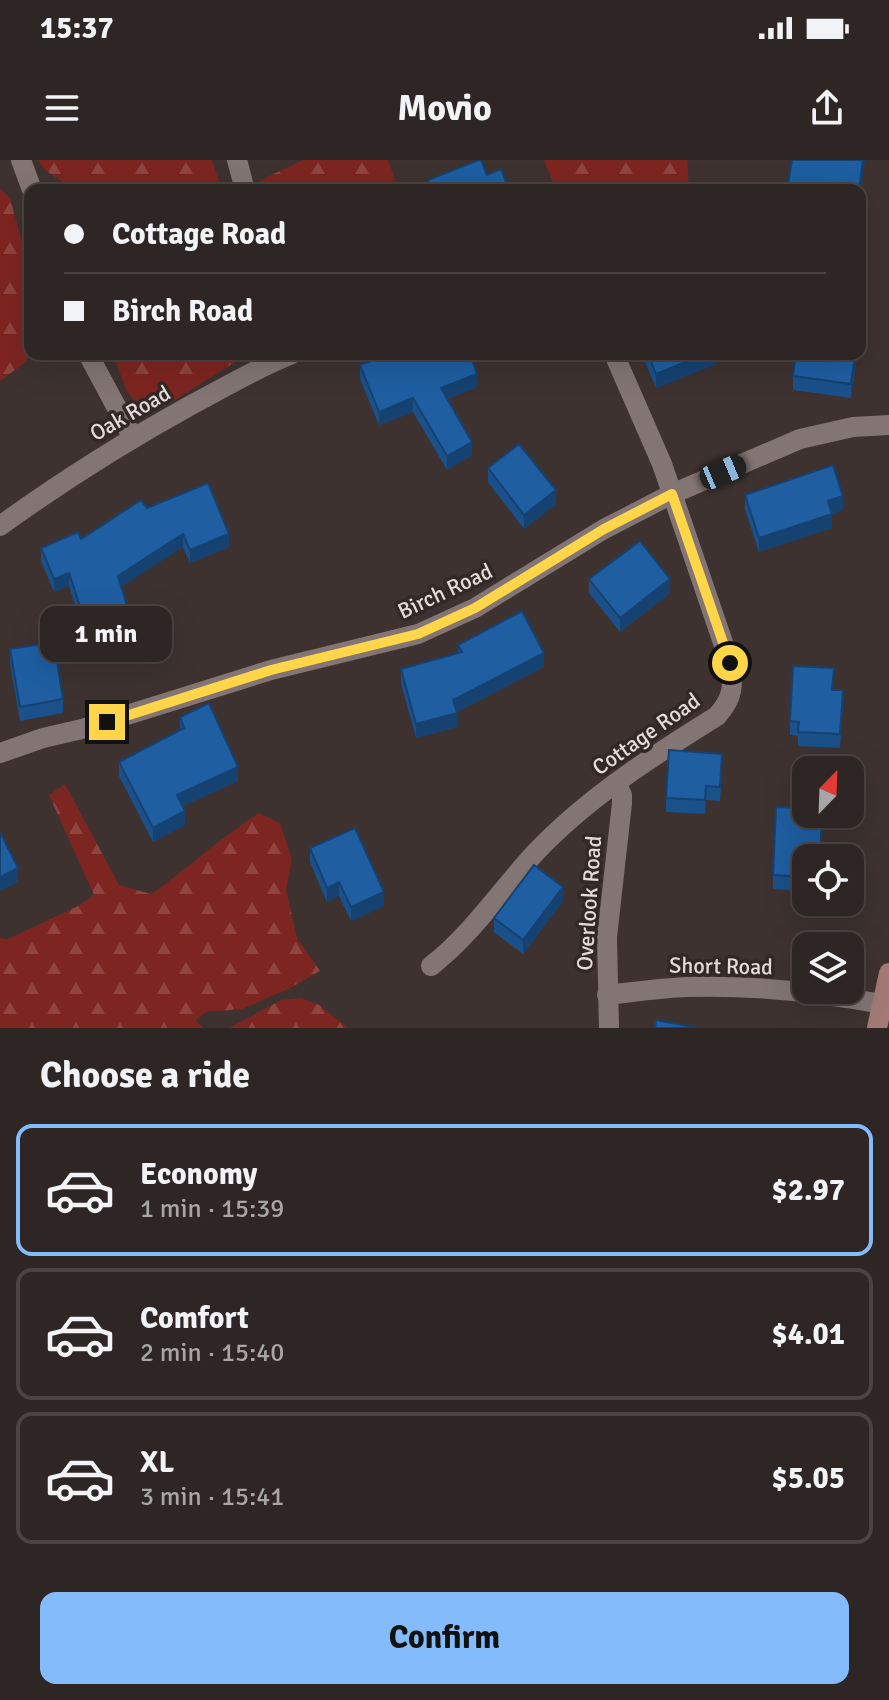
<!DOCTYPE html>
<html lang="en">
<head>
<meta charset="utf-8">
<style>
  :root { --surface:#2e2624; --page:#362e2c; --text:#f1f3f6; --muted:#a7a5a6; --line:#494341; --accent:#84bcfb }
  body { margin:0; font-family:Signika,sans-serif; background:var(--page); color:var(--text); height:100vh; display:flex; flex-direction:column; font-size:30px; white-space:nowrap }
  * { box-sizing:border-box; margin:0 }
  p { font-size:26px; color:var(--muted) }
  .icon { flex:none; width:44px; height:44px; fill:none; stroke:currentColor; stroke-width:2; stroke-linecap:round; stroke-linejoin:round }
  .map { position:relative; height:868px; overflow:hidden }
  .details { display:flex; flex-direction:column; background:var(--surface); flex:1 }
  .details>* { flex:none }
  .guide { position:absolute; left:24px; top:24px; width:842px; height:176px; border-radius:16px; box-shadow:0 8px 32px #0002,0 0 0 2px var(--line); display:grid; align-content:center; height:176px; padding:0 40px; background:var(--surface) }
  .needle { width:52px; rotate:23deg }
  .fabs { position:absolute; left:792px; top:596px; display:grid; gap:16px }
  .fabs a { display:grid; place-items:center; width:72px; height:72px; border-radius:16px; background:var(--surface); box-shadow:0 8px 32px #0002,0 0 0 2px var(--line); font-size:40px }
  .end { position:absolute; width:36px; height:36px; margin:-18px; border:10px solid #ffd54a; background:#111; box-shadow:0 0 0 4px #111 }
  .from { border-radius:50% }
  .bubble { position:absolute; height:56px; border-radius:16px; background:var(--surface); box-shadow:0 8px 32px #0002,0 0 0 2px var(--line); font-size:26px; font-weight:700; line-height:56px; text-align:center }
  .car { position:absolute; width:24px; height:48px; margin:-24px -12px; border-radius:10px; box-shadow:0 0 6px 2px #0007; background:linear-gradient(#222 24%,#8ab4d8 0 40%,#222 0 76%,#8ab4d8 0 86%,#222 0) }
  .guide b { display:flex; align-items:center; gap:28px; height:76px; font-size:30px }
  .guide b+b { border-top:2px solid var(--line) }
  .guide i { width:20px; height:20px; background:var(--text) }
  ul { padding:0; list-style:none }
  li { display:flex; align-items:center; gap:24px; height:132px; margin:0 16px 12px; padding:0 24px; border:4px solid var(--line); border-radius:16px }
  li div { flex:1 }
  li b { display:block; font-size:30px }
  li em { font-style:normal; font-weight:700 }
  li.active { border-color:var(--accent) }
  li>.icon { width:72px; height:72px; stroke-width:1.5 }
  h2 { padding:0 40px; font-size:36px; line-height:96px }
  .button { display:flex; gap:16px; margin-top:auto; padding:16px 40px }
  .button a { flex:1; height:92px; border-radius:16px; background:var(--accent); color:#111; font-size:32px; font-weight:700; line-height:92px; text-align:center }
  .status { display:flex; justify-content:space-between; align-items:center; height:56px; padding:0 40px; background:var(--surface); direction:ltr }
  .status svg { height:22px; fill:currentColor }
  header { display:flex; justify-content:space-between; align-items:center; height:104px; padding:0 40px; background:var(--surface); font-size:36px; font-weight:700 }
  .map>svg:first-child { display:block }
  .forest { fill:url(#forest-firs) }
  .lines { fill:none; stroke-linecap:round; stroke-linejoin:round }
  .minor { stroke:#827574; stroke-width:20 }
  .secondary { stroke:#a37a75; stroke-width:20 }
  .wall { fill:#1a518a }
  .shaded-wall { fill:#154271 }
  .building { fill:#1e5ea1; stroke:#154271; stroke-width:2 }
  .route { stroke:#ffd54a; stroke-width:10 }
  .labels { text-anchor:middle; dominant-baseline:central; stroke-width:7; stroke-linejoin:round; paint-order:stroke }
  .street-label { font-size:22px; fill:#e3dcdb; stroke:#332826 }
</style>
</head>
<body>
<div class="status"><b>15:37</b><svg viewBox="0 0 49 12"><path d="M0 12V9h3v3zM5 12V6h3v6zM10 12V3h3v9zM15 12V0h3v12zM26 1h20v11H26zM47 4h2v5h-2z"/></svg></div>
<header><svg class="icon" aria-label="menu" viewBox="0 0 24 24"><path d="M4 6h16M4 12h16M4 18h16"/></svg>Movio<svg class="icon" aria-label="share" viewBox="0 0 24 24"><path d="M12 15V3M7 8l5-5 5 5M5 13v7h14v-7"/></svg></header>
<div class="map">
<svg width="889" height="868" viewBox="0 0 889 868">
  <defs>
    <pattern id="forest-firs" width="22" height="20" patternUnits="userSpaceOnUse" patternTransform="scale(2)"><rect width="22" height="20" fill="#7d2520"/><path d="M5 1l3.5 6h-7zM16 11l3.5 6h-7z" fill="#8f4440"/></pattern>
  </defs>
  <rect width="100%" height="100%" fill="#3d3230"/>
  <g class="forest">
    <polygon points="38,0 212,0 222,30 74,30 45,10"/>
    <polygon points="303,0 388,0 399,30 258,30 259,21"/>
    <polygon points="544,0 687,0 689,30 556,30"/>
    <polygon points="0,29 10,38 22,82 30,105 30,194 32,194 23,204 0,221"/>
    <path d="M113 194H248L173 241C128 259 127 228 113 194Z"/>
    <path d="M65 624 119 725 151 734C188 708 221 677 259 653L280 663 292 699 286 730 297 778 320 811 290 828 242 849 206 852 196 860 203 868H0V778L8 779 78 746 94 735 49 635Z"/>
    <polygon points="301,838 319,845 348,868 229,868 281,840"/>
  </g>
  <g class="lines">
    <g class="minor">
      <polyline points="21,0 32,30"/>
      <polyline points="237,0 245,30"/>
      <polyline points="88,194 133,278"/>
      <path d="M0 366C62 321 126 281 193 244 225 227 257 208 292 194"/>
      <polyline points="0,593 43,578 82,569 271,510 418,474 475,448 604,369 672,334 800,279 853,267 889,265"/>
      <path d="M431 806C472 774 501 730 535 693 588 637 653 596 717 556 733 538 734 526 730 503L662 304 614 194"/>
      <path d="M607 835C634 832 660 828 687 827 752 825 818 832 882 844"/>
      <polyline points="609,868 607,777 622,643 622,635 616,623"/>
    </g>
    <polyline class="secondary" points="877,868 889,813"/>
  </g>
  <g class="wall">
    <polygon points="642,194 716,194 716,204 656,228"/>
    <polygon points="796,194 857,194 851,238 793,230 793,216"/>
    <polygon points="360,205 477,227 447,239 472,295 447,310 413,252 379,265 360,219"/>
    <polygon points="488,308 556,344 524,369 488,322"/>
    <polygon points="745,335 843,350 832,354 832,368 759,392 745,349"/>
    <polygon points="147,348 229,387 190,403 183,387 121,426 136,488 94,502 69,426 54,432 41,401 41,388 81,379"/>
    <polygon points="589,419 670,433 620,472 589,433"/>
    <polygon points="458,485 544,507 457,552 457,567 416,578 401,523 401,509 458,493"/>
    <polygon points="10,489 63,539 63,553 20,561 10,503"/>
    <polygon points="833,530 843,544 840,588 798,586 798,576 790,575 790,561"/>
    <polygon points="180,557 238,621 183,646 185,665 153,682 119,616 119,602 180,570"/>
    <polygon points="722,608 720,641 706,640 705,654 666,652 666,638"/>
    <polygon points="823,654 821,698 806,698 806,731 773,729 773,715"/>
    <polygon points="310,688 384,746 351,761 339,736 327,742 310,702"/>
    <polygon points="563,741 523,794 494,772 494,758"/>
  </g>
  <g class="shaded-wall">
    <polygon points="863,0 865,0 860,35 860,30 859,30"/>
    <polygon points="862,82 862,96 860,112 860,98"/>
    <polygon points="705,194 716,194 716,204 656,228 656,214"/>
    <polygon points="855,194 857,194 851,238 851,224"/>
    <polygon points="477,214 477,227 441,241 441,228"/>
    <polygon points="413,238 413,252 379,265 379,252"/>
    <polygon points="472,282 472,295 447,310 447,296"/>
    <polygon points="556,330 556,344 524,369 524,355"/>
    <polygon points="843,336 843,350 832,354 832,368 759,392 759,378 828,341"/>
    <polygon points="183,374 183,387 118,429 118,416"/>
    <polygon points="229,374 229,387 190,403 190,390"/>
    <polygon points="69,413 69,426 54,432 54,419"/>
    <polygon points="670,419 670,433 620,472 620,458"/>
    <polygon points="136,475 136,488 94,502 94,489"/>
    <polygon points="544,493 544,507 453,554 453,540"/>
    <polygon points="457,553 457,567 416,578 416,564"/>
    <polygon points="238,607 238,621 177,649 177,635"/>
    <polygon points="185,651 185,665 153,682 153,668"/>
    <polygon points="18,708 18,722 0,731 0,717"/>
    <polygon points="339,722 339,736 327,742 327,728"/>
    <polygon points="563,727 563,741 523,794 523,780"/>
    <polygon points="384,732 384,746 351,761 351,747"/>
  </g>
  <g class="building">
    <polygon points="479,0 481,0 487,15 501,9 509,30 432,30 428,20"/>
    <polygon points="792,0 863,0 859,30 787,30"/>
    <polygon points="389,194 470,194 477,214 441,228 472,282 447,296 413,238 379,252 360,205"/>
    <polygon points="648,194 705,194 656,214"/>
    <polygon points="796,194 855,194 851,224 793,216"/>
    <polygon points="519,284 556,330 524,355 488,308"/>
    <polygon points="833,305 843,336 828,341 832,354 759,378 745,335"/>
    <polygon points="208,323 229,374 190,390 183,374 118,416 136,475 94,489 69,413 54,419 41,388 78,372 81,379 141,340 147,348"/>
    <polygon points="640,381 670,419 620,458 589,419"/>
    <polygon points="522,451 544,493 453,540 457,553 416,564 401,509 462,492 458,485"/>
    <polygon points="54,482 63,539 20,547 10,489"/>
    <polygon points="793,506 834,508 832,530 843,530 840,574 798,572 799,562 790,561"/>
    <polygon points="209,543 238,607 177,635 185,651 153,668 119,602 184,568 180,557"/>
    <polygon points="669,590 722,594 720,627 706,626 705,640 666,638"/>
    <polygon points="776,647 806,648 806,654 822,654 820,698 806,698 806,717 773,715"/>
    <polygon points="355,668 384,732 351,747 339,722 327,728 310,688"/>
    <polygon points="0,672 18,708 0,717"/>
    <polygon points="534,705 563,727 523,780 494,758"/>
    <polygon points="656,860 698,868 655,868"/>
  </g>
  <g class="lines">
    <polyline class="route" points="107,562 271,510 418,474 475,448 604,369 672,334 730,503"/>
  </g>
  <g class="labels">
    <g class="street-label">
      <text transform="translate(130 253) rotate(-30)">Oak Road</text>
      <text transform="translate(445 431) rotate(-25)">Birch Road</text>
      <text transform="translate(646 574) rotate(-35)">Cottage Road</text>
      <text transform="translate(589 743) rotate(-86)">Overlook Road</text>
      <text transform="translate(721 806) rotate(1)">Short Road</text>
    </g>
  </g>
</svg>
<div class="fabs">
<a><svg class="needle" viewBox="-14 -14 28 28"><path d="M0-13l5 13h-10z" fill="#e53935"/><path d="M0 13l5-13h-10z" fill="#a7a5a6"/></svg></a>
<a><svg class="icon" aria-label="locate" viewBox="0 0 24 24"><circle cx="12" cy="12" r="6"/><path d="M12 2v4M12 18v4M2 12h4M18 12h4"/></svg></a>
<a><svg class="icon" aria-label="layers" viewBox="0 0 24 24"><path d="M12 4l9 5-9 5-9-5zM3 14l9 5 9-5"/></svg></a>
</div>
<i class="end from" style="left:730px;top:503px"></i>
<i class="end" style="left:107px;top:562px"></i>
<div class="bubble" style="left:40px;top:446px;width:132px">1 min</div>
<i class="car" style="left:723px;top:312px;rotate:67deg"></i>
<div class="guide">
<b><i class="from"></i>Cottage Road</b>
<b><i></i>Birch Road</b>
</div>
</div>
<section class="details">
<h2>Choose a ride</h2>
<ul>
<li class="active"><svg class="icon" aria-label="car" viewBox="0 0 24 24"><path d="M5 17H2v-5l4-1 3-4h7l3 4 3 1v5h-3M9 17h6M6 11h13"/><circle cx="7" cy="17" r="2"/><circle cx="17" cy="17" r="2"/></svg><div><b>Economy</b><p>1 min · 15:39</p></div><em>$2.97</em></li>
<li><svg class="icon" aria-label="car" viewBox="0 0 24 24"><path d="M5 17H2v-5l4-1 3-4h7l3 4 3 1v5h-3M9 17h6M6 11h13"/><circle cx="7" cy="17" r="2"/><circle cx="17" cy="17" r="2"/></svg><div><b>Comfort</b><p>2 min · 15:40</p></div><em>$4.01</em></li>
<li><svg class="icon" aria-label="car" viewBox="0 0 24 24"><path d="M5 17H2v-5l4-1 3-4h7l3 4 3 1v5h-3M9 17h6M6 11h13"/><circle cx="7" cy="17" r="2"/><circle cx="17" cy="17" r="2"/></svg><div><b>XL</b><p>3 min · 15:41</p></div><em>$5.05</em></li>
</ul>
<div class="button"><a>Confirm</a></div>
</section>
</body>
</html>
